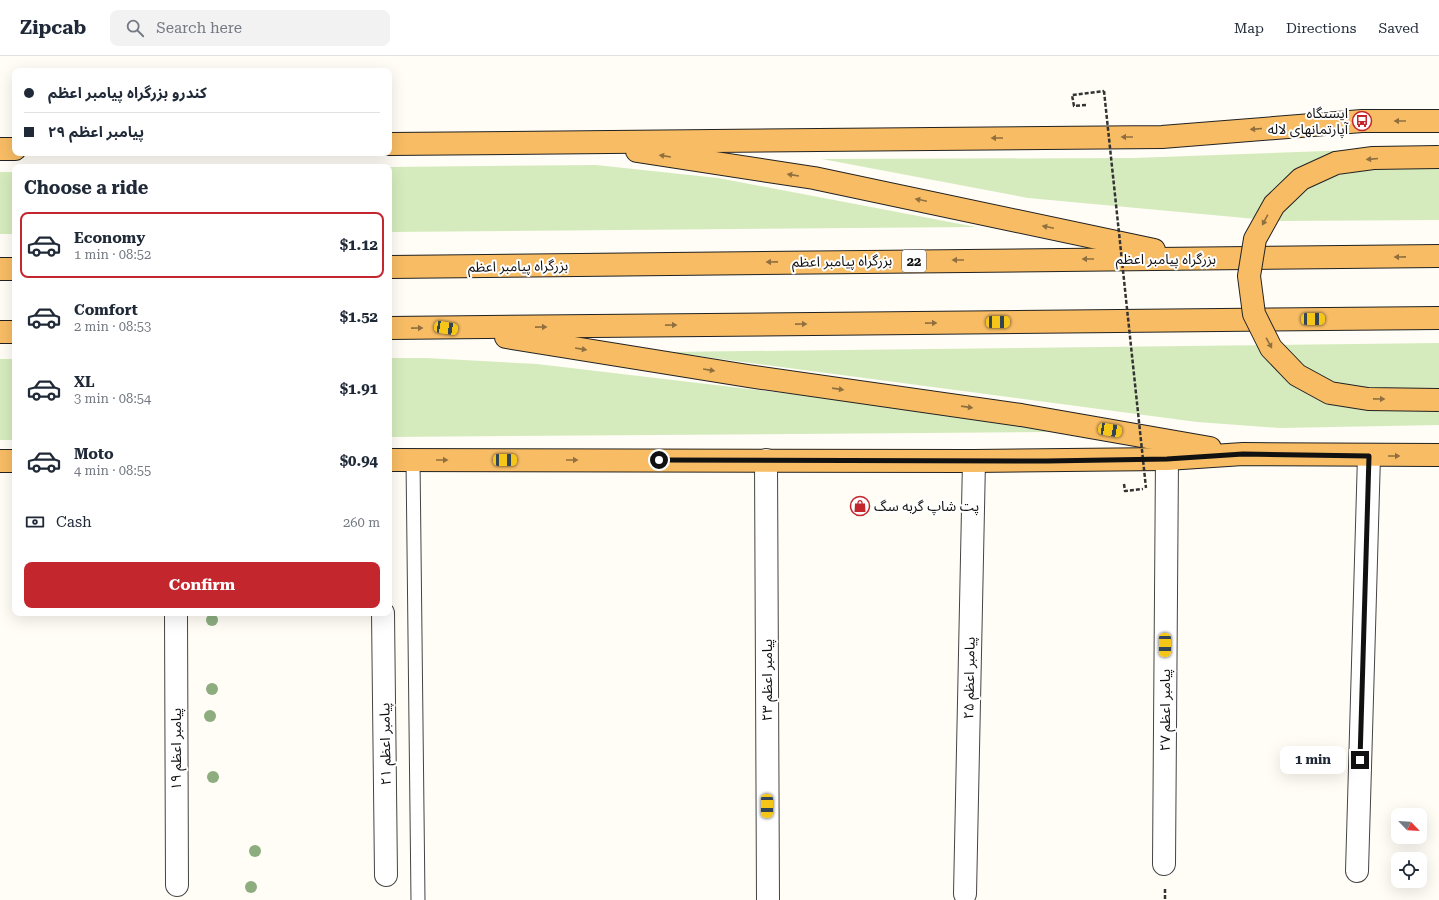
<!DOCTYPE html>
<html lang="en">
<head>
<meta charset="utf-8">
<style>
  :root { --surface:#fff; --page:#f2f2f3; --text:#1f2937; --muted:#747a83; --line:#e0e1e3; --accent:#c4262e }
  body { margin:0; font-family:"Roboto Serif","Noto Sans Arabic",serif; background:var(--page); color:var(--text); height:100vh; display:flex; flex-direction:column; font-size:15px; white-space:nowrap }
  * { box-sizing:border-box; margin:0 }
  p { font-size:13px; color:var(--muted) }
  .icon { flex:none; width:22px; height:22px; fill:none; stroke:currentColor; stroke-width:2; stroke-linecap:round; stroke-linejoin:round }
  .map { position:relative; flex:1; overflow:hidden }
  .drawer { position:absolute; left:12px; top:108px; width:380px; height:452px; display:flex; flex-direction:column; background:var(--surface); border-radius:8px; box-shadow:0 4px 16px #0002 }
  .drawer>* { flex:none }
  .top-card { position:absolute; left:12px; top:12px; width:380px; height:88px; border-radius:8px; box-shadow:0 4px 16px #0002; display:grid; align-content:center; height:88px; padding:0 12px; background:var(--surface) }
  .needle { width:26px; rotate:115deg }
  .tools { position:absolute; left:1391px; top:752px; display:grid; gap:8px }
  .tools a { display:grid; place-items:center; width:36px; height:36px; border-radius:8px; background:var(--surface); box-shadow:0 4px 16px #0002; font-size:20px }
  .end { position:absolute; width:18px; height:18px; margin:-9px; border:5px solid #111; background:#fff; box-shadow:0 0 0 2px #fff }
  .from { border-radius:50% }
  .bubble { position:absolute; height:28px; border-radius:8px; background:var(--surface); box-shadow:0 4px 16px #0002; font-size:13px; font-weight:700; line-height:28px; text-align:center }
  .car { position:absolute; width:12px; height:24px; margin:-12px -6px; border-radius:5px; box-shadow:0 0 3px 1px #0007; background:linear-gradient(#f5c518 24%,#345 0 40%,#f5c518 0 76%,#345 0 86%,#f5c518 0) }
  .top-card b { display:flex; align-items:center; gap:14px; height:38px; font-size:15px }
  .top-card b+b { border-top:1px solid var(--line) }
  .top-card i { width:10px; height:10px; background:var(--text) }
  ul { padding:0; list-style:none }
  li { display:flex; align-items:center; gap:12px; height:66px; margin:0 8px 6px; padding:0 4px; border:2px solid transparent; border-radius:8px }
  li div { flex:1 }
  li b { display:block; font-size:15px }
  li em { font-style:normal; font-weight:700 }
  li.active { border-color:var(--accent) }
  li>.icon { width:36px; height:36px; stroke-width:1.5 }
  h2 { padding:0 12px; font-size:18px; line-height:48px }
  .pay { display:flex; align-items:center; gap:10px; height:44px; padding:0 12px; font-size:15px }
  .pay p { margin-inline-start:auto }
  .primary-button { display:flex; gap:8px; margin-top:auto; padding:8px 12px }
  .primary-button a { flex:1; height:46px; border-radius:8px; background:var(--accent); color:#fff; font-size:16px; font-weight:700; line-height:46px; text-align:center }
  header { display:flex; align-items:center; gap:24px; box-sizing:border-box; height:56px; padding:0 20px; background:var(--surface); border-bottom:1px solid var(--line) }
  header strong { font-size:19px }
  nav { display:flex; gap:22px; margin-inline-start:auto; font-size:14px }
  .search { width:280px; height:36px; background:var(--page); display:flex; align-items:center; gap:10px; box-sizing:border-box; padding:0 14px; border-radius:8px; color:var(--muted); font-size:15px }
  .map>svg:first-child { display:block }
  .grass { fill:#d5ebbd }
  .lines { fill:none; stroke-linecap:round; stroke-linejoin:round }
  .service-casing { stroke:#444; stroke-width:15 }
  .minor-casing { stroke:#444; stroke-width:24 }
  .tertiary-casing { stroke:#444; stroke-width:24 }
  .trunk-casing { stroke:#222; stroke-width:24 }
  .path { stroke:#333; stroke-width:2.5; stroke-dasharray:4 2; stroke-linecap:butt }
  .service { stroke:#fff; stroke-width:13 }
  .minor { stroke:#fff; stroke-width:22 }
  .tertiary { stroke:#fff; stroke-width:22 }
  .trunk { stroke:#f7bc64; stroke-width:22 }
  .trunk-bridge-casing { stroke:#222; stroke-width:24; stroke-linecap:butt }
  .path-bridge { stroke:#333; stroke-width:2.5; stroke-dasharray:4 2; stroke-linecap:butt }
  .trunk-bridge { stroke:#f7bc64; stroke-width:22 }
  .tree { fill:#8dad7f }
  .oneway { fill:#906f3f }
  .route { stroke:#111; stroke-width:5 }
  .labels { text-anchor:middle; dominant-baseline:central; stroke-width:4; stroke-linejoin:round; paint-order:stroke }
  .shield { fill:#fff; stroke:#585858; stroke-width:1 }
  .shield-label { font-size:13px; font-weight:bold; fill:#111 }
  .poi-label { font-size:14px; fill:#111; stroke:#fff; text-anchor:end }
  .street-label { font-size:14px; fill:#111; stroke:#fff }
</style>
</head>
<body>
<header>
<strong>Zipcab</strong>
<div class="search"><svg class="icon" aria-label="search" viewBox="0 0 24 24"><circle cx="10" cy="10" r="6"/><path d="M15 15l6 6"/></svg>Search here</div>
<nav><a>Map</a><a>Directions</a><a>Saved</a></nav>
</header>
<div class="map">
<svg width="1439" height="844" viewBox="0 0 1439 844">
  <rect width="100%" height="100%" fill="#fffdf5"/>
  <g class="grass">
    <polygon points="1439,91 1439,164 1277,165 1028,142 822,103 1134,102"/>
    <polygon points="596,109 718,122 976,171 389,176 389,111"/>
    <rect x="0" y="116" width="15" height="62"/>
    <polygon points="1439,287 1439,369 1280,372 1197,366 667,296"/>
    <polygon points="389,302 426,302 537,308 969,359 1049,376 389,381"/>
    <rect x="0" y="303" width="15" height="81"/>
  </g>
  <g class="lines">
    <defs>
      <polyline id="service" points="413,404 418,844"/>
      <g id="minor">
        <polyline points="176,557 177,829"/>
        <polyline points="383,557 386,819"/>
        <polyline points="1164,808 1167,403"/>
        <polyline points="1357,815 1369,400"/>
        <polyline points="965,838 974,405"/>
      </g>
      <polyline id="tertiary" points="766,404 768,844"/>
      <g id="trunk">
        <polyline points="389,88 1162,81 1362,65 1439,65"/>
        <polyline points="0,93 15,93"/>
        <polyline points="637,95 814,122 1154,194"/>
        <polyline points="389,211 1439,200"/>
        <polyline points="0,213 15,213"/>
        <polyline points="389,272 1439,262"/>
        <polyline points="0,276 15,276"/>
        <polyline points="506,281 748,320 1021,359 1210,392"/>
        <polyline points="389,404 974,405 1167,403 1243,398 1439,399"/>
        <polyline points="0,405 15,405"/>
      </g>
    </defs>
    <use href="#service" class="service-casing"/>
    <use href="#minor" class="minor-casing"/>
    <use href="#tertiary" class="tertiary-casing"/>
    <use href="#trunk" class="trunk-casing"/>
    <g class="path">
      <polyline points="1086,49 1074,50 1072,39 1104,35"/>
      <polyline points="1124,428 1125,435 1143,433"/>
      <polyline points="1165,833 1165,844"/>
    </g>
    <use href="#service" class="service"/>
    <use href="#minor" class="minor"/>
    <use href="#tertiary" class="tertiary"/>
    <use href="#trunk" class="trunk"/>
    <defs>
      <polyline id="trunk-bridge" points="1439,101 1373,102 1336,107 1301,123 1274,149 1255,183 1249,220 1254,258 1271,292 1297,319 1330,337 1368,343 1439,344"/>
    </defs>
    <use href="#trunk-bridge" class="trunk-bridge-casing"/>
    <polyline class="path-bridge" points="1104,35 1146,432"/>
    <use href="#trunk-bridge" class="trunk-bridge"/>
  </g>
  <g class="tree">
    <circle cx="212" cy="564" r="6"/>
    <circle cx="212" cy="633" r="6"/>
    <circle cx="210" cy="660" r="6"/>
    <circle cx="213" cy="721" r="6"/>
    <circle cx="255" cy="795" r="6"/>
    <circle cx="251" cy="831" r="6"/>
  </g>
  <defs><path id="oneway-solid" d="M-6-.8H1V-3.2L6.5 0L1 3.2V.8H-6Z"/></defs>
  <g class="oneway">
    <use href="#oneway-solid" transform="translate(1400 65) rotate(180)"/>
    <use href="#oneway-solid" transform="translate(1256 73) rotate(175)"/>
    <use href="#oneway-solid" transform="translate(1127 81) rotate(180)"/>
    <use href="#oneway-solid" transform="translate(997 82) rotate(180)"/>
    <use href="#oneway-solid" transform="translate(665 100) rotate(-171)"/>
    <use href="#oneway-solid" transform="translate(1372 103) rotate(175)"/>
    <use href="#oneway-solid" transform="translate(793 119) rotate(-171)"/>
    <use href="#oneway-solid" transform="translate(921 144) rotate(-168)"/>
    <use href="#oneway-solid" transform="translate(1265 164) rotate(118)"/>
    <use href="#oneway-solid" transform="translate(1048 171) rotate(-168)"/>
    <use href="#oneway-solid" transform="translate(1400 201) rotate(179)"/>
    <use href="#oneway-solid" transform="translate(1088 203) rotate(180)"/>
    <use href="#oneway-solid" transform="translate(958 204) rotate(180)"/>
    <use href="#oneway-solid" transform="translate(772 206) rotate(179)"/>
    <use href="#oneway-solid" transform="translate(931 267) rotate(-1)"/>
    <use href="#oneway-solid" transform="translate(801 268) rotate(-1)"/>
    <use href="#oneway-solid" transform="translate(671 269) rotate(-1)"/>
    <use href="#oneway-solid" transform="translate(541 271) rotate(-1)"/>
    <use href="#oneway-solid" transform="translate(417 272) rotate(-1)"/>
    <use href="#oneway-solid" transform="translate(1269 287) rotate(61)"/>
    <use href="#oneway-solid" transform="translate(581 293) rotate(9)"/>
    <use href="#oneway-solid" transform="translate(709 314) rotate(9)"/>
    <use href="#oneway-solid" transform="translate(838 333) rotate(8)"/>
    <use href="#oneway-solid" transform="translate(1379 343) rotate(1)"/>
    <use href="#oneway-solid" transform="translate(967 351) rotate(8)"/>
    <use href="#oneway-solid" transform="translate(1394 400)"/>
    <use href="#oneway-solid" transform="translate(442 404)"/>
    <use href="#oneway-solid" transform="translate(572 404)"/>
  </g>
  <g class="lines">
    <polyline class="route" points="659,404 1047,405 1167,403 1243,398 1369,400 1360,704"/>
  </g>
  <defs>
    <symbol id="bus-ring" viewBox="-11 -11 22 22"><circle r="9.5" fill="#fff" stroke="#c4262e" stroke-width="1.5"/><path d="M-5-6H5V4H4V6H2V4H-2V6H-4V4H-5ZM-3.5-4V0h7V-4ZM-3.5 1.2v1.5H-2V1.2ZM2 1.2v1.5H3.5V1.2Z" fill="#c4262e"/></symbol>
    <symbol id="shop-ring" viewBox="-11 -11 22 22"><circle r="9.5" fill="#fff" stroke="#c4262e" stroke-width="1.5"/><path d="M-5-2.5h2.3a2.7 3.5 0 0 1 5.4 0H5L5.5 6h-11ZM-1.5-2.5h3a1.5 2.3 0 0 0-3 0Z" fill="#c4262e"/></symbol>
  </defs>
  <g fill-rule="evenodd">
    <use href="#bus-ring" x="1351" y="54" width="22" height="22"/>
    <use href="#shop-ring" x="849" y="439" width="22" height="22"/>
  </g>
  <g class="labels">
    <rect class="shield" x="902" y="194" width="24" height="22" rx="3"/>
    <g class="shield-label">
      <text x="914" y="205">22</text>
    </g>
    <g class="poi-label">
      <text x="1348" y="57">ایستگاه<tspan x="1348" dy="16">آپارتمانهای لاله</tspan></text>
      <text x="874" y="450" text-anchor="start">پت شاپ گربه سگ</text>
    </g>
    <g class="street-label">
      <text x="1166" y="203">بزرگراه پیامبر اعظم</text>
      <text transform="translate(842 205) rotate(-1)">بزرگراه پیامبر اعظم</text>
      <text transform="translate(518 210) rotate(-1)">بزرگراه پیامبر اعظم</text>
      <text transform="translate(969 622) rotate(-89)">پیامبر اعظم ۲۵</text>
      <text transform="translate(767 624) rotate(-90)">پیامبر اعظم ۲۳</text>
      <text transform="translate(1165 654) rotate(-90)">پیامبر اعظم ۲۷</text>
      <text transform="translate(385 688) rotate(-91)">پیامبر اعظم ۲۱</text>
      <text transform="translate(176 693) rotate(-90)">پیامبر اعظم ۱۹</text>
    </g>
  </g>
</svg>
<div class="tools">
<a><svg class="needle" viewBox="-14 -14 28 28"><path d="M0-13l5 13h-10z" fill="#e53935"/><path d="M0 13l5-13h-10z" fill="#747a83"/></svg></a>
<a><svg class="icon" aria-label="locate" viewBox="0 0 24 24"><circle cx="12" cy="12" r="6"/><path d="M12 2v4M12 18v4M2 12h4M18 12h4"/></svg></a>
</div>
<i class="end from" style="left:659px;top:404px"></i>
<i class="end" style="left:1360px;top:704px"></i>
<div class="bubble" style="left:1280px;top:690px;width:66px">1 min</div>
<i class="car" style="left:1313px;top:263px;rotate:90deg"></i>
<i class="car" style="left:998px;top:266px;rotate:89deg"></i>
<i class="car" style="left:446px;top:272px;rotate:99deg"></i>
<i class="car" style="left:1110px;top:374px;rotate:100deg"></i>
<i class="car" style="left:505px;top:404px;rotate:90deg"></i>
<i class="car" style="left:1165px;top:589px;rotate:180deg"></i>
<i class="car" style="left:767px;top:750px;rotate:180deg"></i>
<div class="top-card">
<b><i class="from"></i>کندرو بزرگراه پیامبر اعظم</b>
<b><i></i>پیامبر اعظم ۲۹</b>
</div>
<section class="drawer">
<h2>Choose a ride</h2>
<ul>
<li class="active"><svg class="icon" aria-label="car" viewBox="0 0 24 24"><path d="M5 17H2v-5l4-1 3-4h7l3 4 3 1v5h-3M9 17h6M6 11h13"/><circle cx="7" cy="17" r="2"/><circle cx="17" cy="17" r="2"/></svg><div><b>Economy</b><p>1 min · 08:52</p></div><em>$1.12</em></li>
<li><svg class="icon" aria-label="car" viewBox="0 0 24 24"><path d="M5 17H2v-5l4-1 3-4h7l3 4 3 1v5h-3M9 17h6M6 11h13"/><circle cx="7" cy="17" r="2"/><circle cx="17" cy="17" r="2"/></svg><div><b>Comfort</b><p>2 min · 08:53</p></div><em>$1.52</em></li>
<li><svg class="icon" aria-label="car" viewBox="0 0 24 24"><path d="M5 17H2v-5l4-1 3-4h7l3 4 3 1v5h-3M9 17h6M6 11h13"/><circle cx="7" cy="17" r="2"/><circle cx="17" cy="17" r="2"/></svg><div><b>XL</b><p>3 min · 08:54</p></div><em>$1.91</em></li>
<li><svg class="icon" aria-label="car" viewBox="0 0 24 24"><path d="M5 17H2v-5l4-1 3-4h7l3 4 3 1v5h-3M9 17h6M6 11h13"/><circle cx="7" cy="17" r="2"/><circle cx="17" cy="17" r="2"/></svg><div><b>Moto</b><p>4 min · 08:55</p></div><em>$0.94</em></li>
</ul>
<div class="pay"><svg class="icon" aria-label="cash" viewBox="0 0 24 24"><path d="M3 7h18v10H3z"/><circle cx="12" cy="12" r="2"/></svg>Cash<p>260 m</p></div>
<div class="primary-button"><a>Confirm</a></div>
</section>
</div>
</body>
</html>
